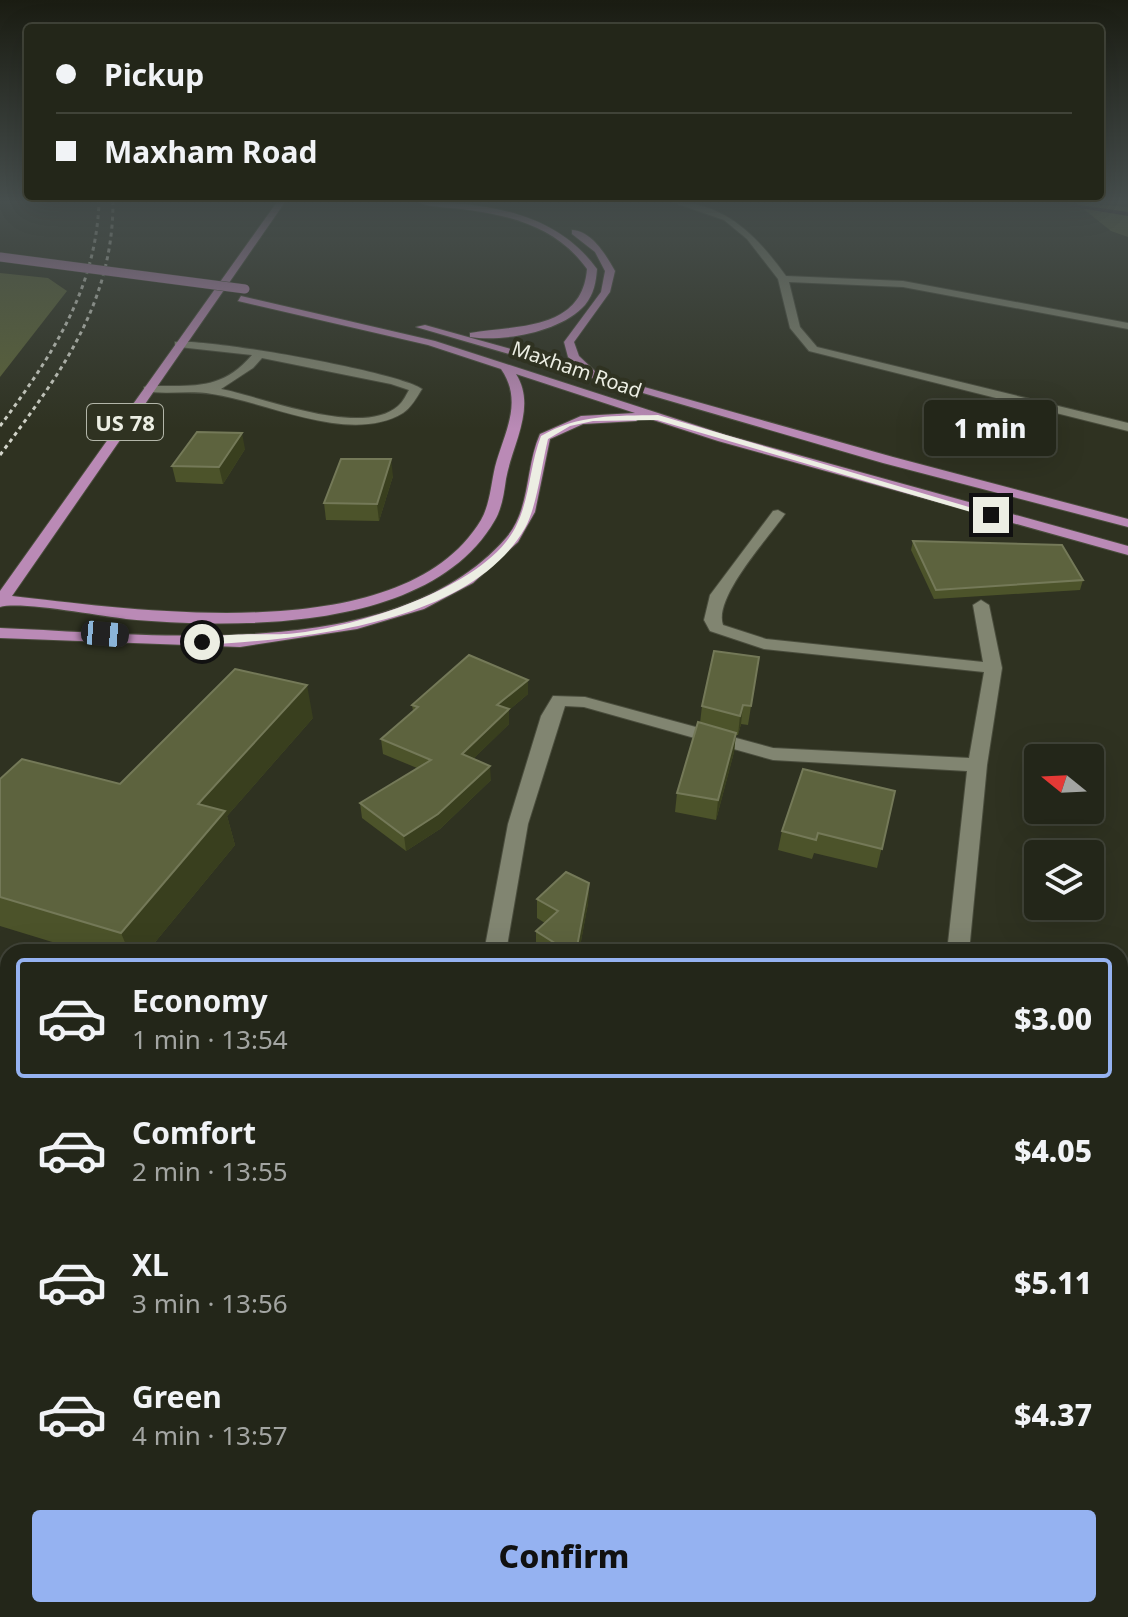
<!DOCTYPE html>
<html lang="en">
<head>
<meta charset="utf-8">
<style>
  :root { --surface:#232619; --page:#2f3226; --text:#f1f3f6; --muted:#a3a5a2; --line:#404338; --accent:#95b2f1 }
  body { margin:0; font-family:"Noto Sans",sans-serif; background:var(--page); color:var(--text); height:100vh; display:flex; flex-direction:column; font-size:30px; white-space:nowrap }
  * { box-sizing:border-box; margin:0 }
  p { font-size:26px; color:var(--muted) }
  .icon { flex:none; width:44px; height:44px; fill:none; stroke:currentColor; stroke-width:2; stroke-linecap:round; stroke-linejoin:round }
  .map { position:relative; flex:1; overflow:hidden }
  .details { position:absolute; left:0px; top:944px; width:1128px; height:674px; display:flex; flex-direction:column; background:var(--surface); border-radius:24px 24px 0 0; box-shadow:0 8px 32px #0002,0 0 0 2px var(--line) }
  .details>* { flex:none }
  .top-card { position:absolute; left:24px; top:24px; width:1080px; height:176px; border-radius:8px; box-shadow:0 8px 32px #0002,0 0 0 2px var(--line); display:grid; align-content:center; height:176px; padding:0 32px; background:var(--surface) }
  .needle { width:52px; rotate:288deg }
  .buttons { position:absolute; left:1024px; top:744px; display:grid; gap:16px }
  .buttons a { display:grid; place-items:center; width:80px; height:80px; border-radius:8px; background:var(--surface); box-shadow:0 8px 32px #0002,0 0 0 2px var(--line); font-size:40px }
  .end { position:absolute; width:36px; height:36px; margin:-18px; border:10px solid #eceee3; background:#111; box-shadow:0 0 0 4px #111 }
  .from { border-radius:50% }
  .bubble { position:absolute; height:56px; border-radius:8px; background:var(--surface); box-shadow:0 8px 32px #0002,0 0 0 2px var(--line); font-size:26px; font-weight:800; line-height:56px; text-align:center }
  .car { position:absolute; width:24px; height:48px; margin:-24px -12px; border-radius:10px; box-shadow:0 0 6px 2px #0007; background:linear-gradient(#222 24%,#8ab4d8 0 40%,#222 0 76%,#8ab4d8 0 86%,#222 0) }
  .top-card b { display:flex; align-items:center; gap:28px; height:76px; font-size:30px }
  .top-card b+b { border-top:2px solid var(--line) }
  .top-card i { width:20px; height:20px; background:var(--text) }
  ul { padding:14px 0 0; list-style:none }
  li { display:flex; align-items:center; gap:24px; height:120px; margin:0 16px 12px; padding:0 16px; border:4px solid transparent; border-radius:8px }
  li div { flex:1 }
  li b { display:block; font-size:30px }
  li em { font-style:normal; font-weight:800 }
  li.active { border-color:var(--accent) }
  li>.icon { width:72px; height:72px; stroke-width:1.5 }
  .button { display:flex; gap:16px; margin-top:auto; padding:16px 32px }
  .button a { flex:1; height:92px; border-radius:8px; background:var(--accent); color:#111; font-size:32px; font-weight:800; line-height:92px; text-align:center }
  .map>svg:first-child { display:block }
  .forest { fill:#5b6337 }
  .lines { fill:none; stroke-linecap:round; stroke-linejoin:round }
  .stream { fill:#230825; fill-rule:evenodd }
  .minor-casing { stroke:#4a4d3d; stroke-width:2 }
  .major-casing { stroke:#4a4d3d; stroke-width:2 }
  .minor { fill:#818571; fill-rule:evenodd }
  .major { fill:#ba8ab6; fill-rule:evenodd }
  .rail { stroke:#d3d5ca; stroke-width:3; stroke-dasharray:4 4; stroke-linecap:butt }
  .major-bridge-casing { stroke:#4a4d3d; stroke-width:10; stroke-linecap:butt }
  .major-bridge { stroke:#ba8ab6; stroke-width:9 }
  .wall { fill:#4c532a }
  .shaded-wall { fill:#393f1e }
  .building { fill:#5d633e; stroke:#747958; stroke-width:2 }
  .route { fill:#eceee3 }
  .labels { text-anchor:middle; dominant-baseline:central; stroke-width:8; stroke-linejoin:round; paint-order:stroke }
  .far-street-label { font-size:20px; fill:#eceee3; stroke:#2f3221 }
  .shield { fill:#2f3221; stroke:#b3b6a9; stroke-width:2 }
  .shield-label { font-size:22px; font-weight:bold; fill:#eceee3 }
</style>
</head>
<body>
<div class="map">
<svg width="1128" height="1617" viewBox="0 0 1128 1617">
  <rect width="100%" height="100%" fill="#2f3221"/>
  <g class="forest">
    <polygon points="1076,203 1128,207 1128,237 1111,231"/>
    <polygon points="0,273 48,278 67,291 0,377"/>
  </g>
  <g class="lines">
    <polygon class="stream" points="1044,202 1059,202 1128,212 1128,216"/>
    <defs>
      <g id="minor">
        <path d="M672 202C725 202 757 236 786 276L903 281 1128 323V329L903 287 789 282 800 327 817 347 1128 423V431L809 351 790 328 778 279 747 239 724 220Z"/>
        <path d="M175 342C207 338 399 372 422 389 417 397 411 408 403 413 350 445 268 402 212 394 189 390 166 395 144 391V387L148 386C190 385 221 392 252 355L179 347 175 346ZM262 358 391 384 409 390C406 395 403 402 398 406 362 438 263 397 221 389L253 368Z"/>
        <path d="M778 510 785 514C769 537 713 598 723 625L766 639 983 662 973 605 981 600 989 605 1002 668 987 765 969 952H947L967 771 773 760 584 707 565 706 528 824 506 952H484L508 824 541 716 553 696 585 697 773 748 969 758 984 672 764 649 710 631 704 620 710 595 773 511Z"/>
        <polygon points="0,1248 8,1251 8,1286 0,1283"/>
        <polygon points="299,1610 362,1610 360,1617 302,1617"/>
        <polygon points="887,1610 923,1610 922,1617 886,1617"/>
      </g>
      <g id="major">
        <path d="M277 202H285L12 596C138 610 403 650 481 520 490 504 491 484 495 467 504 433 524 402 501 369L428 345 238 301 241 296 435 341 726 435 1128 546V555L718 441 641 416 636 421 583 424 550 439 535 512 518 542 473 583 424 609 357 629 240 647 0 638V628C152 634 395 665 506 538 531 509 525 467 540 434L581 416 635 413 516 374C537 407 512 445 506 479 504 493 502 508 495 520 431 632 238 629 126 619 100 616 21 601 0 607V591Z"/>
        <path d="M418 202C484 202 556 212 597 269 596 282 594 294 585 305 561 332 504 342 470 337V333C517 325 582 331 587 269 557 227 511 215 461 209 447 207 430 208 418 202Z"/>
        <path d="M572 230C592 231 606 255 615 271L610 292 574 342 579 356 598 374 893 457 1128 519V527L883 463 416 327 425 325 582 369 568 357 564 342 601 292 605 271 595 252 572 234Z"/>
      </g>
    </defs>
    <use href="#minor" class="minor-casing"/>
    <use href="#major" class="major-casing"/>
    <use href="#minor" class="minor"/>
    <use href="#major" class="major"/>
    <g class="rail">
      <path d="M0 426C51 357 96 290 99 202"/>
      <path d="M0 455C59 375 113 305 113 202"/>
    </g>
    <defs>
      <polyline id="major-bridge" points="0,257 245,289"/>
    </defs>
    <use href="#major-bridge" class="major-bridge-casing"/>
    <use href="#major-bridge" class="major-bridge"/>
  </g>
  <g class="wall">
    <polygon points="245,449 223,484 176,482 172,466"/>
    <polygon points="393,476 379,521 326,520 324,503"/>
    <polygon points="913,541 1083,580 1080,590 934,599 911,550"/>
    <polygon points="759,657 748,725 741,724 738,735 736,735 734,752 716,820 675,812 677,793 700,723 702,706"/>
    <polygon points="528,694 509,710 509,724 473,759 491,780 440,829 406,851 362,818 360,803 417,768 383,754 381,739 413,711 412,705"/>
    <polygon points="313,718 227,816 235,845 147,952 85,952 0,926 0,779 120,784"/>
    <polygon points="895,791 877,868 814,853 812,859 778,850 782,831"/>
    <polygon points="589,883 588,903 579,952 536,951 536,931 545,923 537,918 537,899"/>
    <polygon points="1128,1142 1128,1192 1120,1193 1120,1143"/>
    <rect x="1120" y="1261" width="8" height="61"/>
    <polygon points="1128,1393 1128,1464 1120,1466 1120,1395"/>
    <polygon points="970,1610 1120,1610 1128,1617 972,1617"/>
  </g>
  <g class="shaded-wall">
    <polygon points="242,433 245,449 223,484 219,467"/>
    <polygon points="391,459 393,476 379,521 377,504"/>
    <polygon points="528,680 528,694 509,710 509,724 463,769 462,754 497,705"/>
    <polygon points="307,685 313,718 227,816 235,845 147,952 129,952 121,933 198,804"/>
    <polygon points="743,705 741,724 738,735 740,716"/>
    <polygon points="736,733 734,752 716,820 718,800"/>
    <polygon points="490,766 491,780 440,829 406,851 404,836"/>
    <polygon points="589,883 588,903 579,952 576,952"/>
  </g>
  <g class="building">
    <polygon points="197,432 242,433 219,467 172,466"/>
    <polygon points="341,459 391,459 377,504 324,503"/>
    <polygon points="913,541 1062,545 1083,580 936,590"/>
    <polygon points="714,651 759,657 751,706 743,705 740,716 702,706"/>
    <polygon points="469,655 528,680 497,705 509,709 462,754 490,766 438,814 404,836 360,803 431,760 381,739 418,707 412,705"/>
    <polygon points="235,669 307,685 198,804 225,811 121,933 0,897 0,779 22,759 120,784"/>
    <polygon points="698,722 736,733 718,800 677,793"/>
    <polygon points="803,769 895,791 882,849 818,833 816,840 782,831"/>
    <polygon points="566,872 589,883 576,952 569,952 536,931 558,911 537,899"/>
    <polygon points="1128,1142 1128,1178 1120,1179 1120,1143"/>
    <rect x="1120" y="1261" width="8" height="43"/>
    <polygon points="1128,1393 1128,1452 1120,1454 1120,1395"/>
    <polygon points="1128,1570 1128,1617 987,1617 985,1610 1120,1610 1120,1571"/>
  </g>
  <linearGradient id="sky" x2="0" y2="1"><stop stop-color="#1a1c12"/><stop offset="0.47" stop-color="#474f4e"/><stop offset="1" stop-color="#474f4e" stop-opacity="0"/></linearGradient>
  <rect width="1128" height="429" fill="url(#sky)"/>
  <path class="route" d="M658 415 996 515 988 517 657 420 593 421 570 426 548 439C542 463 537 507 525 528 469 625 301 639 202 645L196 642C212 632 266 635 287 634 351 629 489 588 517 524 530 497 530 464 541 436 579 414 615 416 658 415Z"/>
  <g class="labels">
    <g class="far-street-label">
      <text transform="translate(577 369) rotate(19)">Maxham Road</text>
    </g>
    <rect class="shield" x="87" y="404" width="76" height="36" rx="6"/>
    <g class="shield-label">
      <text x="125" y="422">US 78</text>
    </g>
  </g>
</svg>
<div class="buttons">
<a><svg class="needle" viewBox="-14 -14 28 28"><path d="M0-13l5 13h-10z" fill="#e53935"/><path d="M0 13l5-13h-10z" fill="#a3a5a2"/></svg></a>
<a><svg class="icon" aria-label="layers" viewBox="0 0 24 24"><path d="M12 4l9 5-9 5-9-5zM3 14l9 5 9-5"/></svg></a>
</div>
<i class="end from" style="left:202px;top:642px"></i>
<i class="end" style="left:991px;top:515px"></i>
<div class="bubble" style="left:924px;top:400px;width:132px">1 min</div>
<i class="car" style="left:105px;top:634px;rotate:95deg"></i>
<div class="top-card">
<b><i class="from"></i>Pickup</b>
<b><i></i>Maxham Road</b>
</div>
<section class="details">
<ul>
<li class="active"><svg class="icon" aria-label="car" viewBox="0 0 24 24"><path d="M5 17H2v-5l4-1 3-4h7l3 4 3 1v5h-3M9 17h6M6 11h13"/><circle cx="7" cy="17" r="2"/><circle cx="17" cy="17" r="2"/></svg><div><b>Economy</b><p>1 min · 13:54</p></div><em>$3.00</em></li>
<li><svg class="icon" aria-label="car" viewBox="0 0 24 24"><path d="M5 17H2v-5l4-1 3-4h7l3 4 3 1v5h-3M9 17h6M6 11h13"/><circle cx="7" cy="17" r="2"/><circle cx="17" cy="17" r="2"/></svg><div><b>Comfort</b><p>2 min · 13:55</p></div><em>$4.05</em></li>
<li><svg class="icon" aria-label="car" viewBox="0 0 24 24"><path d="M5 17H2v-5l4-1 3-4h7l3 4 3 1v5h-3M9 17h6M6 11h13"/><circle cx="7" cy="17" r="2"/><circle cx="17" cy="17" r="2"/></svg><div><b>XL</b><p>3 min · 13:56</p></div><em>$5.11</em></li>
<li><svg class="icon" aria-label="car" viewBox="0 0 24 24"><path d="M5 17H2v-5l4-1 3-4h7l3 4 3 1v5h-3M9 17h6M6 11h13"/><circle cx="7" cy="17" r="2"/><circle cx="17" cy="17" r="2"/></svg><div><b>Green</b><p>4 min · 13:57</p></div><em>$4.37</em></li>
</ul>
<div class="button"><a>Confirm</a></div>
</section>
</div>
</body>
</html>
